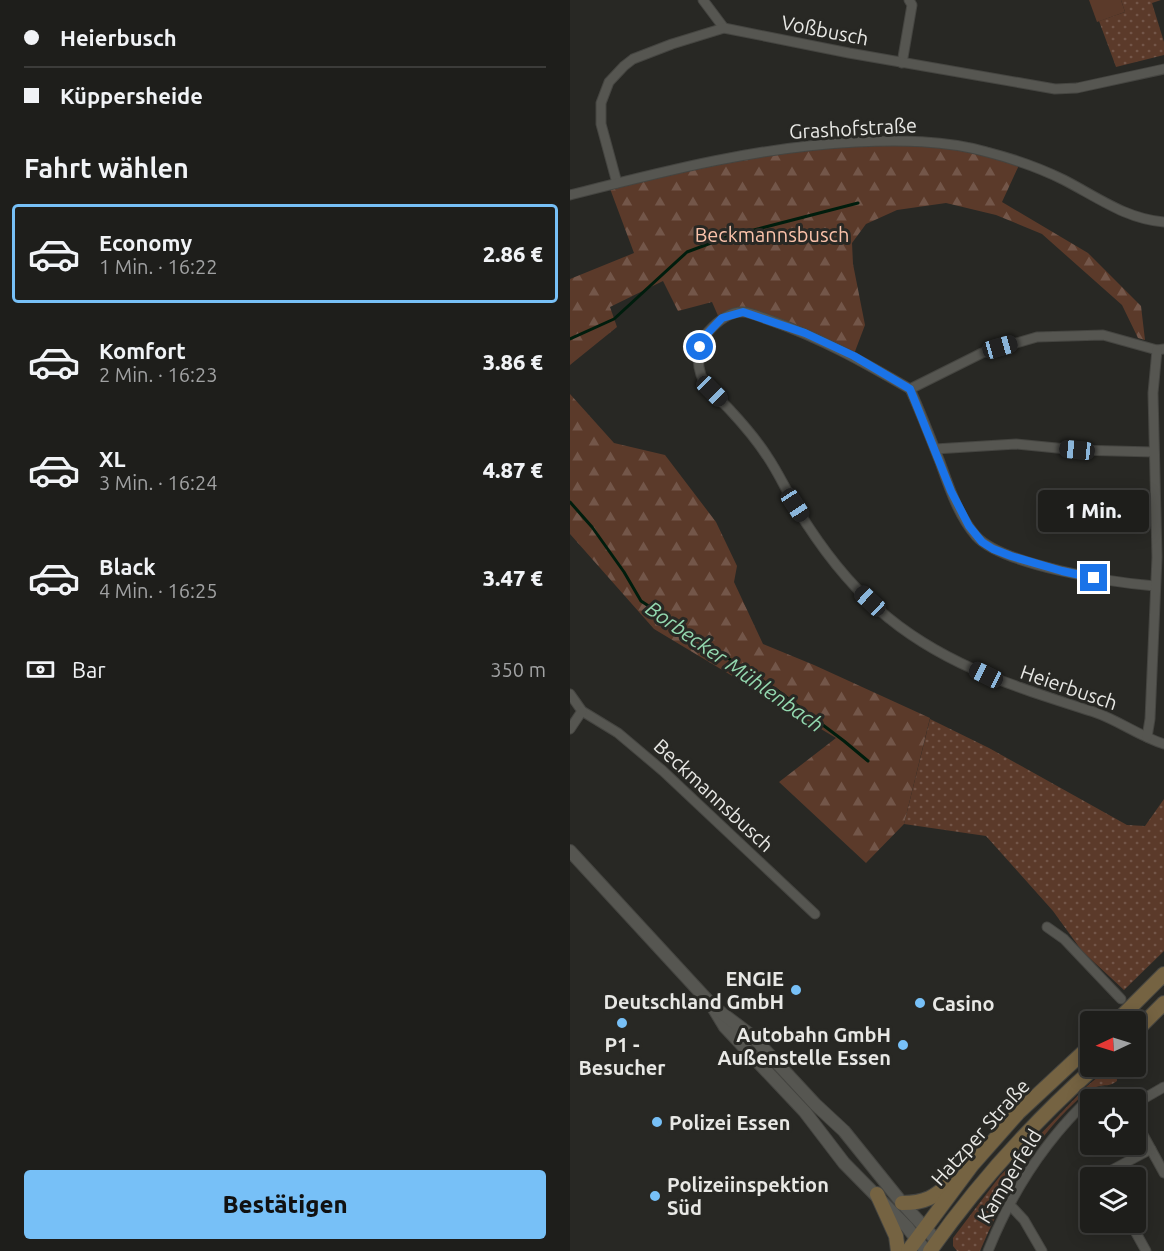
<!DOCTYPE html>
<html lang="de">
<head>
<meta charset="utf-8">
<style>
  :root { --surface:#1e1e1b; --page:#262724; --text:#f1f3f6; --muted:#a1a2a3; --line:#3c3c3a; --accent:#77c0f7 }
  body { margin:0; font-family:Ubuntu,sans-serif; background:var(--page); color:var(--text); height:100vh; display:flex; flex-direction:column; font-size:22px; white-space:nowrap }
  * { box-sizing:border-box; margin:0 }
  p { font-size:20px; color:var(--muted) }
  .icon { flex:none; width:33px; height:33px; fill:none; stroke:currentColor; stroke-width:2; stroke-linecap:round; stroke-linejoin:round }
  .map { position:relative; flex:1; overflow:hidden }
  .sheet { display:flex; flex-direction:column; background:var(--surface); width:570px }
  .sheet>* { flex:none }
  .hud { display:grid; align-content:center; height:132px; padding:0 24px; background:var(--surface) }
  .needle { width:39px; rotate:266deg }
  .controls { position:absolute; left:510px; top:1011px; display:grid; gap:12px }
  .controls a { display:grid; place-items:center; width:66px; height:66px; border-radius:6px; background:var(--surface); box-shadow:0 3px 15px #0003,0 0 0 2px var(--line); font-size:30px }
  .end { position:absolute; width:27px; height:27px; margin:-14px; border:8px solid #1a73e8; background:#fff; box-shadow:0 0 0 3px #fff }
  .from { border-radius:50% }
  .bubble { position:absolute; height:42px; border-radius:6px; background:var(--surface); box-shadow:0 3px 15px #0003,0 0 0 2px var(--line); font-size:20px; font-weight:800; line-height:42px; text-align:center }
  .car { position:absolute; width:18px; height:36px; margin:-18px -9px; border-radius:8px; box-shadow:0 0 4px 2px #0007; background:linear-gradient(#222 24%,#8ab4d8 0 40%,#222 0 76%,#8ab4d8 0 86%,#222 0) }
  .hud b { display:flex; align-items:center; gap:21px; height:57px; font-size:22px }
  .hud b+b { border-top:2px solid var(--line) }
  .hud i { width:15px; height:15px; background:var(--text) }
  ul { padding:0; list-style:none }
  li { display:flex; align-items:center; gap:18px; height:99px; margin:0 12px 9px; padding:0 12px; border:3px solid transparent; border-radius:6px }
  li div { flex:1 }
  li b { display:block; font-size:22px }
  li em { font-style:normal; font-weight:800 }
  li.on { border-color:var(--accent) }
  li>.icon { width:54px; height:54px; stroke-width:1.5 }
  h2 { padding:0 24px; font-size:27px; line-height:72px }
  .pay { display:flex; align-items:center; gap:15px; height:66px; padding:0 24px; font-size:22px }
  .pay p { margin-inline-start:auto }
  .action { display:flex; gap:12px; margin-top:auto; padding:12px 24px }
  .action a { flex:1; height:69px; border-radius:6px; background:var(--accent); color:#111; font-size:24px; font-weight:800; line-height:69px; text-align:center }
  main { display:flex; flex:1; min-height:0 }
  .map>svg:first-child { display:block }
  .green { fill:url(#green-dots) }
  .forest { fill:url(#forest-firs) }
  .pitch { fill:#5b3a2a }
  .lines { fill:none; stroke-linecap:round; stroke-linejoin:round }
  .stream { stroke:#001d0d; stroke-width:3 }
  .minor-casing { stroke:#454541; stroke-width:11 }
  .tertiary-casing { stroke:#454541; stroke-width:14 }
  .secondary-casing { stroke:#454541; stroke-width:16 }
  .minor { stroke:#565651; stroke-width:9 }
  .tertiary { stroke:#565651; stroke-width:12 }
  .secondary { stroke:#756342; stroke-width:14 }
  .route { stroke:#1a73e8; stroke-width:8 }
  .poi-dot { fill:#77c0f7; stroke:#282824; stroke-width:2 }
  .labels { text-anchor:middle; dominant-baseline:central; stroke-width:6; stroke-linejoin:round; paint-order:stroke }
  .street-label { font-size:20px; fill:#e8e8e5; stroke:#282824 }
  .park-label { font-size:20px; fill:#fac2aa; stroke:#282824 }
  .poi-label { font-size:20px; font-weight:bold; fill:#e8e8e5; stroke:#282824; text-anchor:start }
  .water-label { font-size:21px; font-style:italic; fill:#93d8af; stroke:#282824 }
</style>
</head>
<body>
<main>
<section class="sheet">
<div class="hud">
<b><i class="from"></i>Heierbusch</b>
<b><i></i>Küppersheide</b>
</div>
<h2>Fahrt wählen</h2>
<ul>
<li class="on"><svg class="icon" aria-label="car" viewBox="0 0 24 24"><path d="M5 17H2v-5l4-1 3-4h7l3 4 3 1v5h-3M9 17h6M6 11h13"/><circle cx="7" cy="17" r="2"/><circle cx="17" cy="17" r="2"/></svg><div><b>Economy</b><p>1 Min. · 16:22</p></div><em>2.86 €</em></li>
<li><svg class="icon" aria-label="car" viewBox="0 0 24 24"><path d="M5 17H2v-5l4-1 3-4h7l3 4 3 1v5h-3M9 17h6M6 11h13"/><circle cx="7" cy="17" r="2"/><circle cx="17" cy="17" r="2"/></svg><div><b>Komfort</b><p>2 Min. · 16:23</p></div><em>3.86 €</em></li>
<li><svg class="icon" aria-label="car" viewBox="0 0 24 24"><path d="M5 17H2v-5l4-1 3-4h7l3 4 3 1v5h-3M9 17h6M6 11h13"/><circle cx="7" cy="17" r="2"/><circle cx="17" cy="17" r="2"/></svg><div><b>XL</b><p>3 Min. · 16:24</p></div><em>4.87 €</em></li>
<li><svg class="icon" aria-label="car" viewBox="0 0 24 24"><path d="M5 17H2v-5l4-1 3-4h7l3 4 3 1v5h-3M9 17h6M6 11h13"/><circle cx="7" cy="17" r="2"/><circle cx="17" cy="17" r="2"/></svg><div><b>Black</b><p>4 Min. · 16:25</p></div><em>3.47 €</em></li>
</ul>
<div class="pay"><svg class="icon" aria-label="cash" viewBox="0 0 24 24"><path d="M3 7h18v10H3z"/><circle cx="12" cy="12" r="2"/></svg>Bar<p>350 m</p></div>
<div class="action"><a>Bestätigen</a></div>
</section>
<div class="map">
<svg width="594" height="1251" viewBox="0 0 594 1251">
  <defs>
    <pattern id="green-dots" width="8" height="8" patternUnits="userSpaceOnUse" patternTransform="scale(1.5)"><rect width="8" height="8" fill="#5b3a2a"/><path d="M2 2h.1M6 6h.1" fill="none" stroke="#735649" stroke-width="1.8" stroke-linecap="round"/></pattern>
    <pattern id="forest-firs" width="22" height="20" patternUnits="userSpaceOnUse" patternTransform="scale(1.5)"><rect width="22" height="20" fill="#5b3a2a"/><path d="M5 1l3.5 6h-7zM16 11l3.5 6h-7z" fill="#735649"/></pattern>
  </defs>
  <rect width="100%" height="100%" fill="#282824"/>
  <g class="green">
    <polygon points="551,0 591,0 582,3 594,42 594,55 546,67 529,21 555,12"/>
    <polygon points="360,719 419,748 557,825 575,826 594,799 594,951 554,990 512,951 483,911 416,836 334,824"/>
    <path d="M540 1067H546L547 1081C540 1087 535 1084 526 1087 517 1090 504 1103 497 1110 457 1150 432 1200 410 1251H387L383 1246V1238L430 1176 517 1086Z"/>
  </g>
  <g class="forest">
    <polygon points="250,145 373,145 450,163 432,202 518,253 571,306 575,340 568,338 552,305 472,234 426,215 376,203 327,210 296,224 282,243 283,264 295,325 284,354 173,310 149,318 142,302 108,311 93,281 40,307 47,327 0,365 0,279 64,253 39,186 146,161"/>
    <polygon points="0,394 44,443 95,455 146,522 167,566 164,582 193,644 244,665 360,718 334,824 296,863 209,782 266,738 84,629 0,534"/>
  </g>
  <polygon class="pitch" points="519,0 551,0 555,12 527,22"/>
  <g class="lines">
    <g class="stream">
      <polyline points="0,339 44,319 117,252 157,237 288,203"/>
      <polyline points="0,502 22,527 54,572 71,601 208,691 274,741 298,761"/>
    </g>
    <defs>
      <g id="minor">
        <polyline points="133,0 154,28"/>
        <polyline points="332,63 342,5 339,0"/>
        <polyline points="47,183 31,124 31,103 39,82 54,66 63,59 102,44 154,28 279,53 485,89 507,88 594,69"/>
        <path d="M0 195C95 171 188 147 286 142 329 140 375 140 417 152 444 159 470 168 494 180 527 197 556 219 594 222"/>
        <path d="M594 349 587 350 533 335 467 337 412 353 340 389C295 363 251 338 202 321 193 318 181 312 172 312 158 312 146 323 138 332 128 343 126 361 131 375 136 389 150 399 160 410 173 424 186 439 197 456 208 472 216 490 226 507 249 545 275 580 308 609 371 665 446 687 524 712 548 720 569 736 594 744"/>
        <path d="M340 389C351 413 360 437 370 462 379 487 388 515 406 536 432 565 546 583 585 586"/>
        <polyline points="365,449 446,444 507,450 584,452"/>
        <polyline points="0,694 12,711 48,733 93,771 245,914"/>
        <polyline points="0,729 12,711"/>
        <polyline points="577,737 580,719 587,557 583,393 587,350"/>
        <polyline points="477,927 494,939 551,999"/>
        <polyline points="560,1009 562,1022"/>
        <polyline points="566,1103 594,1087"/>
        <polyline points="566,1122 594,1173"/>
        <polyline points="539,1178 540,1171 581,1149"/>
        <polyline points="440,1205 454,1220 472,1251"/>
        <polyline points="560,1222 576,1251"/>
        <path d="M418 1251C442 1191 475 1140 522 1096L531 1092 546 1093 552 1100"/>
      </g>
      <g id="tertiary">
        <polyline points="0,851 141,1004 155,1027 235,1112 274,1163 337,1227 356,1251"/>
        <polyline points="145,1008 182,1036 245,1104 274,1131 332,1203 367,1241"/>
      </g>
      <g id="secondary">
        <polyline points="546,1022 594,974"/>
        <polyline points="566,1031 594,1003"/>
        <polyline points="307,1194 326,1236 328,1251"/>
        <path d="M332 1203C356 1203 364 1197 382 1182"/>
        <polyline points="338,1251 402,1165 448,1113 520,1046"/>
        <path d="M360 1251C408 1183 463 1122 526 1066"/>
      </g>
    </defs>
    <use href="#minor" class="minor-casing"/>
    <use href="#tertiary" class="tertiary-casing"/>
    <use href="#secondary" class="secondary-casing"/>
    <use href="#minor" class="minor"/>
    <use href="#tertiary" class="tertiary"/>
    <use href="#secondary" class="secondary"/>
  </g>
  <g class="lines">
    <polyline class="route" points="130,347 134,337 152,318 173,312 235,333 284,356 340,389 381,491 399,526 412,542 423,549 441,556 492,571 524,578"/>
  </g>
  <g class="poi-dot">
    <circle cx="226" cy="990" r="6"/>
    <circle cx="350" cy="1003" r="6"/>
    <circle cx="52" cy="1023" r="6"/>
    <circle cx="333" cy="1045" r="6"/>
    <circle cx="87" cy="1122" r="6"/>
    <circle cx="85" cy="1196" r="6"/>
  </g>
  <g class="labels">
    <g class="street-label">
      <text transform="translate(255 30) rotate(11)">Voßbusch</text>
      <text transform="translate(283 128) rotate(-3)">Grashofstraße</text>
      <text transform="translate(499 687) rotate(19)">Heierbusch</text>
      <text transform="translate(144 795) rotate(43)">Beckmannsbusch</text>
      <text transform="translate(410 1132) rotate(-48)">Hatzper Straße</text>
      <text transform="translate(439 1176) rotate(-59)">Kamperfeld</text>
    </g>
    <g class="park-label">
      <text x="202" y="234">Beckmannsbusch</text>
    </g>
    <g class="poi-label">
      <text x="214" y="978" text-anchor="end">ENGIE<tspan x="214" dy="23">Deutschland GmbH</tspan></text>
      <text x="362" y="1003">Casino</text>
      <text x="321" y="1034" text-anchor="end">Autobahn GmbH<tspan x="321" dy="23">Außenstelle Essen</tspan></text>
      <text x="52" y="1044" text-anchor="middle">P1 -<tspan x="52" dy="23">Besucher</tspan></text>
      <text x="99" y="1122">Polizei Essen</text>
      <text x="97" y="1184">Polizeiinspektion<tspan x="97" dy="23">Süd</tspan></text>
    </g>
    <g class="water-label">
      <text transform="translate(165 666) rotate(35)">Borbecker Mühlenbach</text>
    </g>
  </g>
</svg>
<div class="controls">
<a><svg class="needle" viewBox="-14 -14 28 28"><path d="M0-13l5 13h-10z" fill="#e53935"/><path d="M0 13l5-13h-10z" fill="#a1a2a3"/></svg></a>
<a><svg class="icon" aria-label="locate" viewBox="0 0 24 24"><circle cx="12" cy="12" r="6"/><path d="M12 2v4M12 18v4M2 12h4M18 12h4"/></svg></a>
<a><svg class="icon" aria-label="layers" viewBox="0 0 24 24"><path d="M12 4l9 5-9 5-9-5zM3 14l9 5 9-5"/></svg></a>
</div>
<i class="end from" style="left:130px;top:347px"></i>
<i class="end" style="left:524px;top:578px"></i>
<div class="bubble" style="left:468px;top:490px;width:111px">1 Min.</div>
<i class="car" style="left:430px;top:347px;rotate:74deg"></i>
<i class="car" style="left:142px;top:391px;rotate:135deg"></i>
<i class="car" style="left:507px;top:450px;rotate:276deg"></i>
<i class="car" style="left:225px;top:505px;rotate:147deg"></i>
<i class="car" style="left:300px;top:601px;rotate:313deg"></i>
<i class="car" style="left:416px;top:675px;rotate:296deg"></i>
</div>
</main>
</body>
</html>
